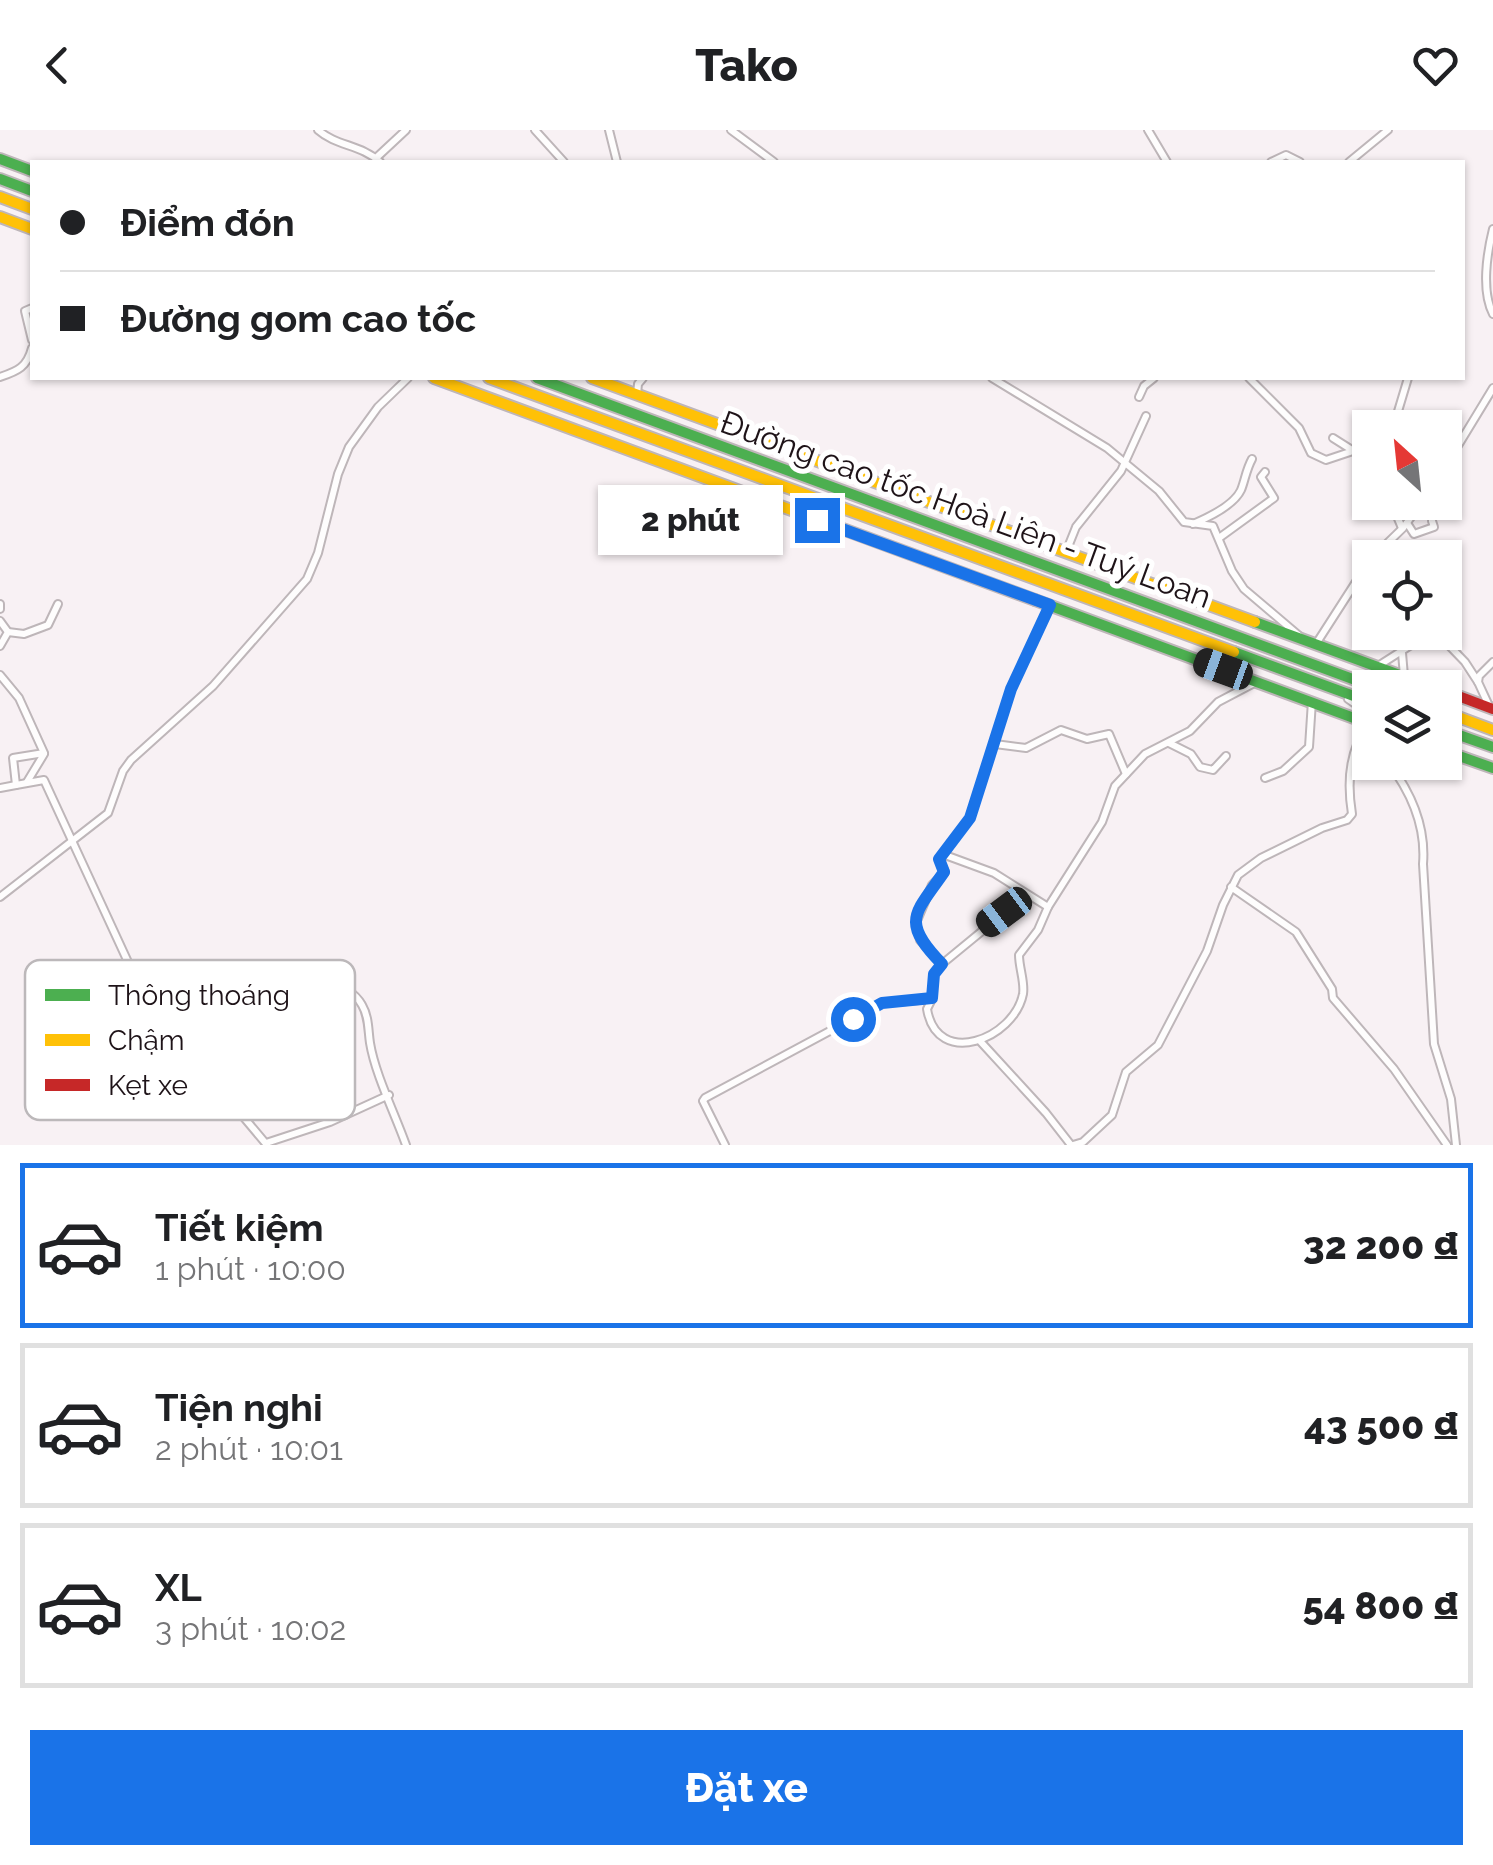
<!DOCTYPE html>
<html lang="vi">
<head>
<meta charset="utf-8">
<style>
  :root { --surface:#fff; --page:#f6f6f6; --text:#202124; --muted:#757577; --line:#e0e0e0; --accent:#1a73e8 }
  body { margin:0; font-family:Raleway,sans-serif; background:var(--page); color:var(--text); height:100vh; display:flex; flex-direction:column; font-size:38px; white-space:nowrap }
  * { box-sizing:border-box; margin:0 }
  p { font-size:32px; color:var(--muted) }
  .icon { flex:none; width:55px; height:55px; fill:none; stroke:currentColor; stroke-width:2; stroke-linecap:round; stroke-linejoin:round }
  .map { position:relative; height:1015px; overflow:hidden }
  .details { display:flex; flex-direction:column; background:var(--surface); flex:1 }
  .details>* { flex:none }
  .guide { position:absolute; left:30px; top:30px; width:1435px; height:220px; border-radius:0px; box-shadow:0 2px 8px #0004; display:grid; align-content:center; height:220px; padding:0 30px; background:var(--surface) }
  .needle { width:65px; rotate:333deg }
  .controls { position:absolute; left:1352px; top:280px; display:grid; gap:20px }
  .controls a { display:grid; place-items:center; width:110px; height:110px; border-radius:0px; background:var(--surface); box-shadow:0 2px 8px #0004; font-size:50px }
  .end { position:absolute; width:45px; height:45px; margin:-22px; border:12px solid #1a73e8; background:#fff; box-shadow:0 0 0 5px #fff }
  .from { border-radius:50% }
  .bubble { position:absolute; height:70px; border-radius:0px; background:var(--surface); box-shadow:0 2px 8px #0004; font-size:32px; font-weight:800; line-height:70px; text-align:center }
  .car { position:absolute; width:30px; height:60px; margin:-30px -15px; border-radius:12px; box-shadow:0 0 8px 2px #0007; background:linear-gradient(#222 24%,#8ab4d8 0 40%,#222 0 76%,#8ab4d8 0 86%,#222 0) }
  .guide b { display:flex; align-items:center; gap:35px; height:95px; font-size:38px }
  .guide b+b { border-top:2px solid var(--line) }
  .guide i { width:25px; height:25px; background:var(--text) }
  ul { padding:18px 0 0; list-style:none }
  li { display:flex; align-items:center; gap:30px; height:165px; margin:0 20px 15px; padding:0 10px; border:5px solid var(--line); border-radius:0px }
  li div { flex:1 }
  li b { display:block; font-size:38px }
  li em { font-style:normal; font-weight:800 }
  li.selected { border-color:var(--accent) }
  li>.icon { width:90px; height:90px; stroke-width:1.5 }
  .button { display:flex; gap:20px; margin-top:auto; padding:20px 30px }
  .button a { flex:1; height:115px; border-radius:0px; background:var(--accent); color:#fff; font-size:40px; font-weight:800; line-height:115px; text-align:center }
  header { display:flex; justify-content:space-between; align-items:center; height:130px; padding:0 30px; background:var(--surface); font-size:45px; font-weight:800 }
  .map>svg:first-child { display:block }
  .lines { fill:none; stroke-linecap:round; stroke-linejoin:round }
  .street-casing { stroke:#beb6b9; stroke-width:10 }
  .fast-casing { stroke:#beb6b9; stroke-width:14 }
  .slow-casing { stroke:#beb6b9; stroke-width:14 }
  .jam-casing { stroke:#beb6b9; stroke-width:14 }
  .street { stroke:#fefdfd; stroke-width:6 }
  .fast { stroke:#4caf50; stroke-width:10 }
  .slow { stroke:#ffc107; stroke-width:10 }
  .jam { stroke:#c62828; stroke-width:10 }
  .route { stroke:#1a73e8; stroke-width:12 }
  .labels { text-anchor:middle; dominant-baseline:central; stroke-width:10; stroke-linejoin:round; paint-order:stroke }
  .street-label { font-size:32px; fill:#1e1318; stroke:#fff }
  .key { fill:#fff; stroke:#bcb8ba; stroke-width:2.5 }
  .key-label { font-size:28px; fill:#1e1318 }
</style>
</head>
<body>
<header><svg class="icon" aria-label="back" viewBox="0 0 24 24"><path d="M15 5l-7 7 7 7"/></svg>Tako<svg class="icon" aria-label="heart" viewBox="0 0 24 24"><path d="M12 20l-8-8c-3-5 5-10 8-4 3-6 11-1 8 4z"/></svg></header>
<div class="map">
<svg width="1493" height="1015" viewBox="0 0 1493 1015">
  <rect width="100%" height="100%" fill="#f8f1f4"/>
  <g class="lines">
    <defs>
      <g id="street">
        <path d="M318 0C336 16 362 15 380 32"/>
        <polyline points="535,0 564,32"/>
        <polyline points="609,0 617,32"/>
        <polyline points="731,0 774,32"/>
        <polyline points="1148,0 1167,32"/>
        <polyline points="376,28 406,0"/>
        <polyline points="1271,32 1286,25 1300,32"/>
        <polyline points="1349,32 1388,0"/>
        <path d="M1493 99C1487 123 1481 161 1493 184"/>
        <polyline points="32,178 25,181 32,210"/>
        <path d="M0 247C18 241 27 237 32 218"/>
        <polyline points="992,248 1107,318 1159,361 1184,392 1213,396 1232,441 1244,459 1303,509"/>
        <polyline points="1249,248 1299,298 1311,323 1326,330 1365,317 1370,319"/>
        <polyline points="637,264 638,254 643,248"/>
        <polyline points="1139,267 1144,256 1154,248"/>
        <polyline points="1393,298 1408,248"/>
        <polyline points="1333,308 1352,320"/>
        <polyline points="1445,337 1493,258"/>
        <polyline points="1391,372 1402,398"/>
        <polyline points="1407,393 1414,404 1434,397 1432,391"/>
        <path d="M1193 394C1207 388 1234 375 1241 360 1245 350 1246 340 1252 329"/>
        <polyline points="1219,408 1274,368 1261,347 1265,342"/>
        <polyline points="1066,422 1076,397 1121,341 1146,286"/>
        <polyline points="1372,428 1403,398 1422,372"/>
        <polyline points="0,474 0,479"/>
        <polyline points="0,491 8,502 0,516"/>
        <polyline points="8,502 24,504 48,495 58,474"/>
        <polyline points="1316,514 1370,430"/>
        <polyline points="1402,523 1404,546"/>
        <polyline points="1378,536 1422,508 1438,504 1465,532 1478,552"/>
        <polyline points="0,545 19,568 44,623 13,628 16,655 44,650 134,845 164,892 267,1015"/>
        <polyline points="1348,569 1364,580 1370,596"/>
        <polyline points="1490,578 1478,552 1479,546 1493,532"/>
        <polyline points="1169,613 1191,624 1200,637 1213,640 1226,626"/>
        <polyline points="995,614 1026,618 1061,600 1087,609 1109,604 1126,644"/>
        <path d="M1388 632C1411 662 1426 697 1423 734L1434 914 1451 969 1456 1015"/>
        <polyline points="1265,648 1283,641 1309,617 1312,571"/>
        <polyline points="27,652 44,624"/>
        <polyline points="0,658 16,655"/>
        <polyline points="945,725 994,743 1048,777"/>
        <polyline points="1231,757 1296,802 1332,859 1333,868 1394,939 1447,1015"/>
        <polyline points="0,767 108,683 123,641 131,630 213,556 307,449 318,423 338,344 349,317 378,277 408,248"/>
        <polyline points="942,834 920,810 916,793 932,755 945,742 939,729 970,688 1011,559 1050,475"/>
        <path d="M932 869 927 879C937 939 1014 909 1023 864 1025 852 1019 838 1019 825L1038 800 1048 777 1102 692 1115 656 1145 624 1190 601 1218 572 1256 552"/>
        <polyline points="980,911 1046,983 1071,1015"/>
        <path d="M220 958 225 933 247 909 272 847C297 835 349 851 362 875 369 887 368 900 370 913 375 944 395 984 406 1015"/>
        <polyline points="266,1013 330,992 389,965"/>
        <polyline points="725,1015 703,971 705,968 882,873 932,869 934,844 942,834 1026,765"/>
        <path d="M1073 1015 1083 1012 1112 985 1126 942 1158 915 1207 821 1223 775 1238 745 1261 728 1322 698 1347 690 1352 684C1347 653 1349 619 1369 594"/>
      </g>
      <g id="fast">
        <polyline points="0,29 32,41"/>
        <polyline points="0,49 32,61"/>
        <polyline points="537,248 1377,558"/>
        <polyline points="1035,470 1370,594"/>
        <polyline points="1255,492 1435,558"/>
        <polyline points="1234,522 1370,572"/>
        <polyline points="1445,600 1493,617"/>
        <polyline points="1445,621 1493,638"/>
      </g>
      <g id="slow">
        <polyline points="0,67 32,79"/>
        <polyline points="0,87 32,99"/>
        <polyline points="434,248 1035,470"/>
        <polyline points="489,248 1234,522"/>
        <polyline points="592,248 1255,492"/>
        <polyline points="1445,582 1493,600"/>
      </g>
      <polyline id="jam" points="1445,561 1493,579"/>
    </defs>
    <use href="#street" class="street-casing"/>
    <use href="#fast" class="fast-casing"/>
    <use href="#slow" class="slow-casing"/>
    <use href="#jam" class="jam-casing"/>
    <use href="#street" class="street"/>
    <use href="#fast" class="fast"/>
    <use href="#slow" class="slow"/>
    <use href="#jam" class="jam"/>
  </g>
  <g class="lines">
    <path class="route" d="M817 390 1050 475 1011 559 970 688 939 729 944 742C915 784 900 791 942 834L934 844 932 868 882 873 853 889"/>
  </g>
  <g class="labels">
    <g class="street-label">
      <text transform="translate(966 379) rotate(20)">Đường cao tốc Hoà Liên - Tuý Loan</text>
    </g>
  </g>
  <rect x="25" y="830" width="330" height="160" rx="15" class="key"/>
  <rect x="45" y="859" width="45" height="12" fill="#4caf50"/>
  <rect x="45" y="904" width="45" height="12" fill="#ffc107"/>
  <rect x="45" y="949" width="45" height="12" fill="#c62828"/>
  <g class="key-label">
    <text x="108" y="875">Thông thoáng</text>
    <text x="108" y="920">Chậm</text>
    <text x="108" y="965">Kẹt xe</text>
  </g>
</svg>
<div class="controls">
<a><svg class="needle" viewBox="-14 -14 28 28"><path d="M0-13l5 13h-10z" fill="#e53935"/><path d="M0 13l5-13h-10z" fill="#757577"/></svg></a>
<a><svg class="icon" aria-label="locate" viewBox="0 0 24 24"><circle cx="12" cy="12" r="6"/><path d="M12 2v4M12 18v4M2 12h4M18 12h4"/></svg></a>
<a><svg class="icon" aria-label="layers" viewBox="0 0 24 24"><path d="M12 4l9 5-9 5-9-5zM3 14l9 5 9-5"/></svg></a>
</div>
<i class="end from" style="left:853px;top:889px"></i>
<i class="end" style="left:817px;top:390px"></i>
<div class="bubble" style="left:598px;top:355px;width:185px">2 phút</div>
<i class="car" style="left:1223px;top:539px;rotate:290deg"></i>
<i class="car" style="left:1004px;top:782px;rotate:233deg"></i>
<div class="guide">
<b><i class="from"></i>Điểm đón</b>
<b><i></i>Đường gom cao tốc</b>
</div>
</div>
<section class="details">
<ul>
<li class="selected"><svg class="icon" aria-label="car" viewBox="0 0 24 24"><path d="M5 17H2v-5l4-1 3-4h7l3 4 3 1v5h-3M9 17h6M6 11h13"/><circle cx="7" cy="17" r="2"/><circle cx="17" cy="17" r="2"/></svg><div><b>Tiết kiệm</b><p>1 phút · 10:00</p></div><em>32 200 ₫</em></li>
<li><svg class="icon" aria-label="car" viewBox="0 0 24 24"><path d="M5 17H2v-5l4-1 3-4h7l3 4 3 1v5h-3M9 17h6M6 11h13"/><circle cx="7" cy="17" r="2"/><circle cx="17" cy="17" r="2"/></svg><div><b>Tiện nghi</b><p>2 phút · 10:01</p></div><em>43 500 ₫</em></li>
<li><svg class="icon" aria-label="car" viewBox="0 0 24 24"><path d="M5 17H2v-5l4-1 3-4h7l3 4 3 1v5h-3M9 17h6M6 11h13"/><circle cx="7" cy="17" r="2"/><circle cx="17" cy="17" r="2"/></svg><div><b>XL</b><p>3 phút · 10:02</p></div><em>54 800 ₫</em></li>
</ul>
<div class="button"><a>Đặt xe</a></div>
</section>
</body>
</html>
